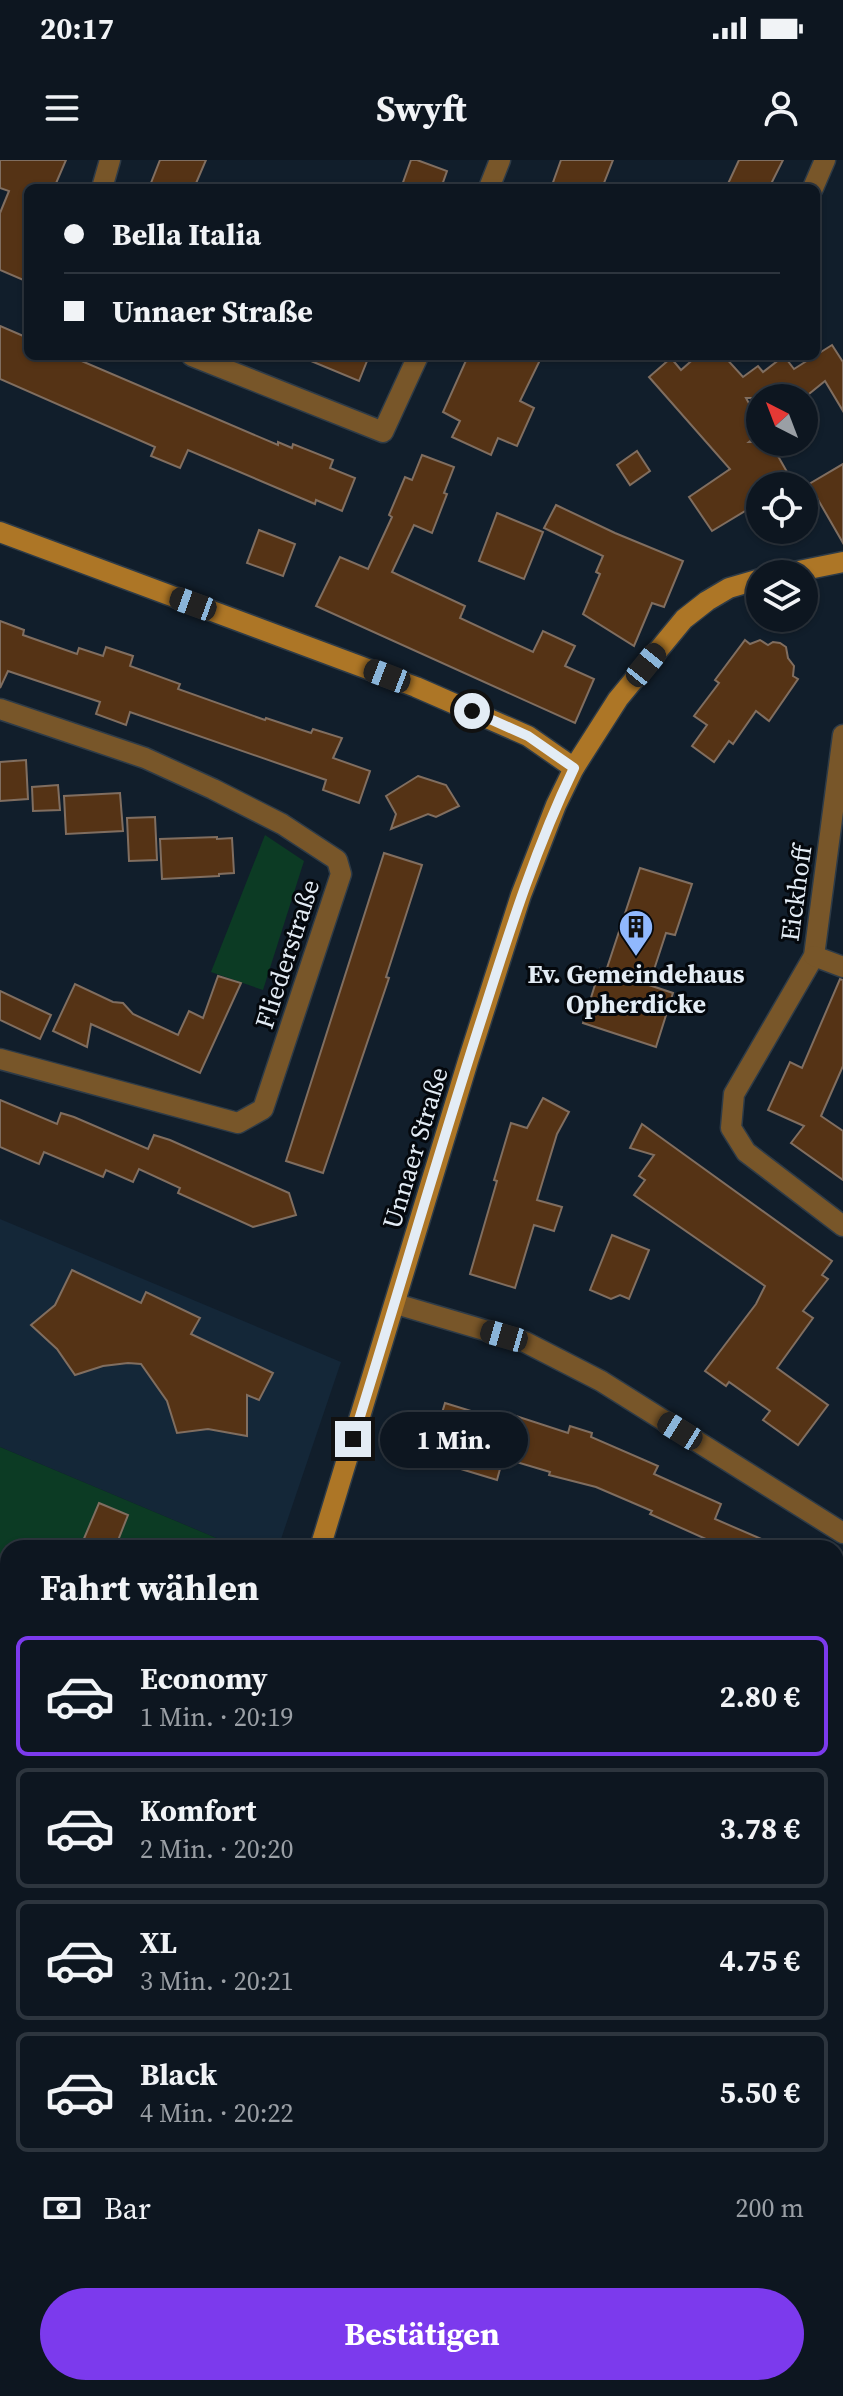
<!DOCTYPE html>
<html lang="de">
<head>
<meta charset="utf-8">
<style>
  :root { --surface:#0d1620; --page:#161f29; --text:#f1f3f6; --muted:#9a9fa5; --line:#2d353e; --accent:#7c3aed }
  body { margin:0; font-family:"Source Serif 4",serif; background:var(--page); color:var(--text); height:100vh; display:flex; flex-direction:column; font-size:30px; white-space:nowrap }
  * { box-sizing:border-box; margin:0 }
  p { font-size:26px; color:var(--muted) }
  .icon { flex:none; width:44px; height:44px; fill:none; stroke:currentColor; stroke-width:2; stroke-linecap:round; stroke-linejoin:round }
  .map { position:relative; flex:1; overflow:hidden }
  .details { position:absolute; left:0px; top:1380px; width:844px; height:856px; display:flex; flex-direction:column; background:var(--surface); border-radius:24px 24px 0 0; box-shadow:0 2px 6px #0004,0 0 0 2px var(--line) }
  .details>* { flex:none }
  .banner { position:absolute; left:24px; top:24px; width:796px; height:176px; border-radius:12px; box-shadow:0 2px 6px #0004,0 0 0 2px var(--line); display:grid; align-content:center; height:176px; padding:0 40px; background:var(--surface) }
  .needle { width:52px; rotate:318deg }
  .tools { position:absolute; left:746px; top:224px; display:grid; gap:16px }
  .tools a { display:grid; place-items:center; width:72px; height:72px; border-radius:50%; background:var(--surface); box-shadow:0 2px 6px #0004,0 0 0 2px var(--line); font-size:40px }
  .end { position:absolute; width:36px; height:36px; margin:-18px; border:10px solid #e3ecf5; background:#111; box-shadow:0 0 0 4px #111 }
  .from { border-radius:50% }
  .bubble { position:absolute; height:56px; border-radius:28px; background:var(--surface); box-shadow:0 2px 6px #0004,0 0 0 2px var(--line); font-size:26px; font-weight:700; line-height:56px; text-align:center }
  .car { position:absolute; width:24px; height:48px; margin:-24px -12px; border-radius:10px; box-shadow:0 0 6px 2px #0007; background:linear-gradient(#222 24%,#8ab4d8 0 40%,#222 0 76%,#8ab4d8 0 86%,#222 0) }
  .banner b { display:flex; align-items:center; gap:28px; height:76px; font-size:30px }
  .banner b+b { border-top:2px solid var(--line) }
  .banner i { width:20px; height:20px; background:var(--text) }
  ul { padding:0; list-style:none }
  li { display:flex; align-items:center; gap:24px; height:120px; margin:0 16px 12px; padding:0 24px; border:4px solid var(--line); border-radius:12px }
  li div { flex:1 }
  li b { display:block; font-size:30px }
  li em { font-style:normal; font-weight:700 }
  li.selected { border-color:var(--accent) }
  li>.icon { width:72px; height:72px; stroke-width:1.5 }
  h2 { padding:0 40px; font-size:36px; line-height:96px }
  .pay { display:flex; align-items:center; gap:20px; height:88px; padding:0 40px; font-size:30px }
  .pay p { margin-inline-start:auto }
  .button { display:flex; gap:16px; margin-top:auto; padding:16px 40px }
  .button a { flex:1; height:92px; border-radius:48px; background:var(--accent); color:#fff; font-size:32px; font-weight:700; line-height:92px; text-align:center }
  .status { display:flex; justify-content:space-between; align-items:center; height:56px; padding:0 40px; background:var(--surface); direction:ltr }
  .status svg { height:22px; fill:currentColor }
  header { display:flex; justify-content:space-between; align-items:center; height:104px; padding:0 40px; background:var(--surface); font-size:36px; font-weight:700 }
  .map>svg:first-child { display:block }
  .built { fill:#142738 }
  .green { fill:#0c3b24 }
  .building { fill:#553315; stroke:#806e60; stroke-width:2 }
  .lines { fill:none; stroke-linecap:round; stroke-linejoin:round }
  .street-casing { stroke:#2e3b47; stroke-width:23 }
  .secondary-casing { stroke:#2e3b47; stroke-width:23 }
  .street { stroke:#785629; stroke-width:20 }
  .secondary { stroke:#ad7626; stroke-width:20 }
  .route { stroke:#e3ecf5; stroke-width:10 }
  .labels { text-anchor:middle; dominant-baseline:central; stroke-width:6; stroke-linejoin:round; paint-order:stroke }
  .street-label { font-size:26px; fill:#e3ecf5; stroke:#04080d }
  .poi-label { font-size:26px; font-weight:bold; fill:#e3ecf5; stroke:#04080d }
</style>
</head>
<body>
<div class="status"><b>20:17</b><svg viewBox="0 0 49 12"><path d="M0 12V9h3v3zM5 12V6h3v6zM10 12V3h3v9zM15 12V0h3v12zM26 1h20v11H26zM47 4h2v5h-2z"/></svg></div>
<header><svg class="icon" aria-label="menu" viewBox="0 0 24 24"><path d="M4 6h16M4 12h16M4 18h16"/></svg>Swyft<svg class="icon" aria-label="person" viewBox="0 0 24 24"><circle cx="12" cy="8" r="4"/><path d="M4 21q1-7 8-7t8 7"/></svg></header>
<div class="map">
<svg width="843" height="2236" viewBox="0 0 843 2236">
  <rect width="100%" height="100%" fill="#111e2b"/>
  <polygon class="built" points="0,1059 341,1202 278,1388 240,1388 0,1287"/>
  <g class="green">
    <polygon points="265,675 304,701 263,830 211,812"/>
    <polygon points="0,1287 240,1388 8,1388 8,1778 0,1775"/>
    <polygon points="836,2137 843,2141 843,2236 757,2236 761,2228 836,2228"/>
    <polygon points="448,2228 742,2228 738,2236 465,2236"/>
  </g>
  <g class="building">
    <polygon points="0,0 66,0 54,28 28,28 28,122 0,110 0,53 9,31 0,28"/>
    <polygon points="160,0 206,0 194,28 149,28"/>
    <polygon points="411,0 417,0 447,11 441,28 401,28"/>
    <polygon points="561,0 613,0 602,28 551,28"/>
    <polygon points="739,0 783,0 769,28 726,28"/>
    <polygon points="0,166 28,178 28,196 70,196 278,285 278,282 292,288 293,284 333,300 330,308 355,318 342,351 316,340 315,344 188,290 180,308 151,296 155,287 0,219"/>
    <polygon points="832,185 843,202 843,251 825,221 804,238 746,238 760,263 760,273 749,282 770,282 795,326 760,326 760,342 712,371 689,337 730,309 649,217 671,198 681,210 697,196 724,196 743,217 758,206 763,212 784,196 794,209"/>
    <polygon points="299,196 369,196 359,221"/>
    <polygon points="468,196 542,196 520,241 534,248 517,286 498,278 491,295 452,277 460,261 443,252"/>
    <polygon points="637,291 650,311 630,325 617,305"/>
    <polygon points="422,295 454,307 444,333 447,334 432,373 414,365 392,412 465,446 460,458 533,492 543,471 575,486 565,506 594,519 575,563 316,446 340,397 368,409 392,357 389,355 405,317 412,320"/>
    <polygon points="843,304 843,383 809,324"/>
    <polygon points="556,345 615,373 683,401 664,447 652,443 634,486 583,454 600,414 596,412 603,396 544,368"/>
    <polygon points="497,353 543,372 524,419 479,401"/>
    <polygon points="259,370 295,384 283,416 247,403"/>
    <polygon points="0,461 24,470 23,475 77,494 79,488 103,496 106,487 133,496 130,506 180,524 178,529 265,560 266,558 311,573 313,569 342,578 333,598 370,611 359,643 323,630 326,620 130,552 126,565 96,554 100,542 8,511 0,528"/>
    <polygon points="745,480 750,484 760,480 768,485 773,482 780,483 786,487 788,498 794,506 793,516 798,519 769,561 756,551 733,584 729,581 714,602 692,586 707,565 694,556 719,523 715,520"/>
    <polygon points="26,600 28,639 0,641 0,602"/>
    <polygon points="418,616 446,625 459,646 436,657 428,654 391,669 396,654 386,636"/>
    <polygon points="58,625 60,650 33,651 32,627"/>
    <polygon points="120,633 123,671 66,674 64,636"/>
    <polygon points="155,657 157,700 129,701 127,658"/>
    <polygon points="217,677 217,679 232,678 234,713 219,714 219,716 162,719 160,679"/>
    <polygon points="384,693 422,705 386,817 389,818 323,1013 286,1001"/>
    <polygon points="640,708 692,724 675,775 666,773 649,825 673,833 656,887 583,863 600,809 606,811"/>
    <polygon points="218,816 241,823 200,913 91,864 87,887 53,871 75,824 113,842 123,843 133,854 178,875 189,851 203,858"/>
    <polygon points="840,819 843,820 843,906 821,956 843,971 843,1020 791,983 804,966 768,950 790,902 802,908"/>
    <polygon points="0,831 51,855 40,879 0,860"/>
    <polygon points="543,938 569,952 557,974 537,1040 562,1047 554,1071 534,1065 515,1128 470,1114 497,1021 494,1020 511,963 527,968"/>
    <polygon points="0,940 57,964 61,953 74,957 148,989 154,975 170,980 289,1033 296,1055 253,1067 178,1033 180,1028 139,1009 133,1022 106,1010 103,1017 44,992 39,1004 0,987"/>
    <polygon points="642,964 832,1101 822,1115 828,1119 803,1151 813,1158 777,1208 828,1245 798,1285 763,1260 770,1251 729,1222 726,1226 705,1211 756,1144 765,1126 634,1035 645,1020 639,1016 654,995 630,988"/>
    <polygon points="612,1075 649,1090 629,1139 620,1135 611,1139 590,1130"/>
    <polygon points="72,1110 141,1143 146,1132 200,1158 191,1174 273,1213 259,1240 247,1235 247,1276 208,1269 177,1273 167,1241 141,1204 128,1203 103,1206 75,1215 57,1189 31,1165 55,1145"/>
    <polygon points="445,1243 513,1264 516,1256 568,1273 570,1266 592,1273 591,1277 658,1306 654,1314 721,1344 715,1359 782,1388 726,1388 650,1354 652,1351 596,1327 549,1315 550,1312 503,1298 497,1320 428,1299"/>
    <polygon points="99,1343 128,1355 115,1388 80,1388"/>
  </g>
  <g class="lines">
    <defs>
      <g id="street">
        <polyline points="102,28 110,0"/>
        <polyline points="489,28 500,0"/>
        <polyline points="813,28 825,0"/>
        <polyline points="192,196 383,272 418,196"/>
        <polyline points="0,549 145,598 213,629 282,664 337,700 341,714 263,949 238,963 0,899"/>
        <polyline points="843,575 814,796 734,934 731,968 746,992 843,1066"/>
        <polyline points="814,796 843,807"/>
        <polyline points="396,1144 525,1182 601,1221 843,1373"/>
        <polyline points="0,2018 8,2022"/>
      </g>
      <g id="secondary">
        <polyline points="0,372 416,527 528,576 574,608"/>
        <polyline points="784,414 843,402"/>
        <polyline points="320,1388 468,901 521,735 556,645 574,608 618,539 684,459 707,441 729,428 760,419"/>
        <polyline points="0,2174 8,2160"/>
      </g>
    </defs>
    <use href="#street" class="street-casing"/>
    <use href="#secondary" class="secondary-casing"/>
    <use href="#street" class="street"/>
    <use href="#secondary" class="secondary"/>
  </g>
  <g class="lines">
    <path class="route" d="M353 1279C398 1135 439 990 485 848 511 766 537 685 574 608L528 576 472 551"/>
  </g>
  <defs>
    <symbol id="building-pin" viewBox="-11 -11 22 30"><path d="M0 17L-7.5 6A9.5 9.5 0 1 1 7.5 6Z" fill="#90b8fd" stroke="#04080d"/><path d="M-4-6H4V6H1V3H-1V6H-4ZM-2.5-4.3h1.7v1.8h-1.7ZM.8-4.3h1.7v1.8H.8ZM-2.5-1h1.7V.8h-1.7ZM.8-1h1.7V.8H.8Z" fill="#111"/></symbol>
  </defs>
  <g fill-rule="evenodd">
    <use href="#building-pin" x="616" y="747" width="40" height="54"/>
  </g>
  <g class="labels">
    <g class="street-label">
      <text transform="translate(796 733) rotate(-82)">Eickhoff</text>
      <text transform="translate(287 794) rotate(-72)">Fliederstraße</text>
      <text transform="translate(415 988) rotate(-73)">Unnaer Straße</text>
    </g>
    <g class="poi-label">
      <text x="636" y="814">Ev. Gemeindehaus<tspan x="636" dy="30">Opherdicke</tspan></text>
    </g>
  </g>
</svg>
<div class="tools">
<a><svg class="needle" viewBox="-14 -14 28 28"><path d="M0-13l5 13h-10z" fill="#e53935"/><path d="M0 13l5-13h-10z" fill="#9a9fa5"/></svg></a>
<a><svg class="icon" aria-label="locate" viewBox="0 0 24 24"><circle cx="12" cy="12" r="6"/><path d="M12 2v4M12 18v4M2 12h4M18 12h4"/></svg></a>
<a><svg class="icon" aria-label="layers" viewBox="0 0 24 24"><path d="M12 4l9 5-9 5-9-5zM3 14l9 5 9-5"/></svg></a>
</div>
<i class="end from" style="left:472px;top:551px"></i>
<i class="end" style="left:353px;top:1279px"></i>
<div class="bubble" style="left:380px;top:1252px;width:148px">1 Min.</div>
<i class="car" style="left:193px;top:444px;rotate:290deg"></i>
<i class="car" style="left:646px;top:505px;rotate:39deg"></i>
<i class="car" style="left:387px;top:516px;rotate:291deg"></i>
<i class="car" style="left:504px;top:1176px;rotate:286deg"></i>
<i class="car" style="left:680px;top:1271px;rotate:302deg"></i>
<div class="banner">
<b><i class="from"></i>Bella Italia</b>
<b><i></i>Unnaer Straße</b>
</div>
<section class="details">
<h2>Fahrt wählen</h2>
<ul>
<li class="selected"><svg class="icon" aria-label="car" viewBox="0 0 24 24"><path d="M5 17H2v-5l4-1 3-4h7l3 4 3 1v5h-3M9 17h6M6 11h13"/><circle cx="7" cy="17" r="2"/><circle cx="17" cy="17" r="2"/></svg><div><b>Economy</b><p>1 Min. · 20:19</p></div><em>2.80 €</em></li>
<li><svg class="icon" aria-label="car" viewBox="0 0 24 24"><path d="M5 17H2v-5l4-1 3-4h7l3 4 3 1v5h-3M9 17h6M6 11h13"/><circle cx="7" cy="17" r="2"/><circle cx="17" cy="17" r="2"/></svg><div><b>Komfort</b><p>2 Min. · 20:20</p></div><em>3.78 €</em></li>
<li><svg class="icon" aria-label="car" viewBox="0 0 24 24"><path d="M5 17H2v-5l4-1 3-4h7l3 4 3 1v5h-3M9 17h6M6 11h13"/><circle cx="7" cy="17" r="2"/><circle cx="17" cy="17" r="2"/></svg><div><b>XL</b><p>3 Min. · 20:21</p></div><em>4.75 €</em></li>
<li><svg class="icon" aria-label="car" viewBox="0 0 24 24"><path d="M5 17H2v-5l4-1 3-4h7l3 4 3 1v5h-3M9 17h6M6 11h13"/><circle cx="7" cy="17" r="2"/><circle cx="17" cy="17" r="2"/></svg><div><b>Black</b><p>4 Min. · 20:22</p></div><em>5.50 €</em></li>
</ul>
<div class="pay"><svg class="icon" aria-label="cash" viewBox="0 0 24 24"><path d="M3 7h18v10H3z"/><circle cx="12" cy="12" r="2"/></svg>Bar<p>200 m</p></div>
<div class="button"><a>Bestätigen</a></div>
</section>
</div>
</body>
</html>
